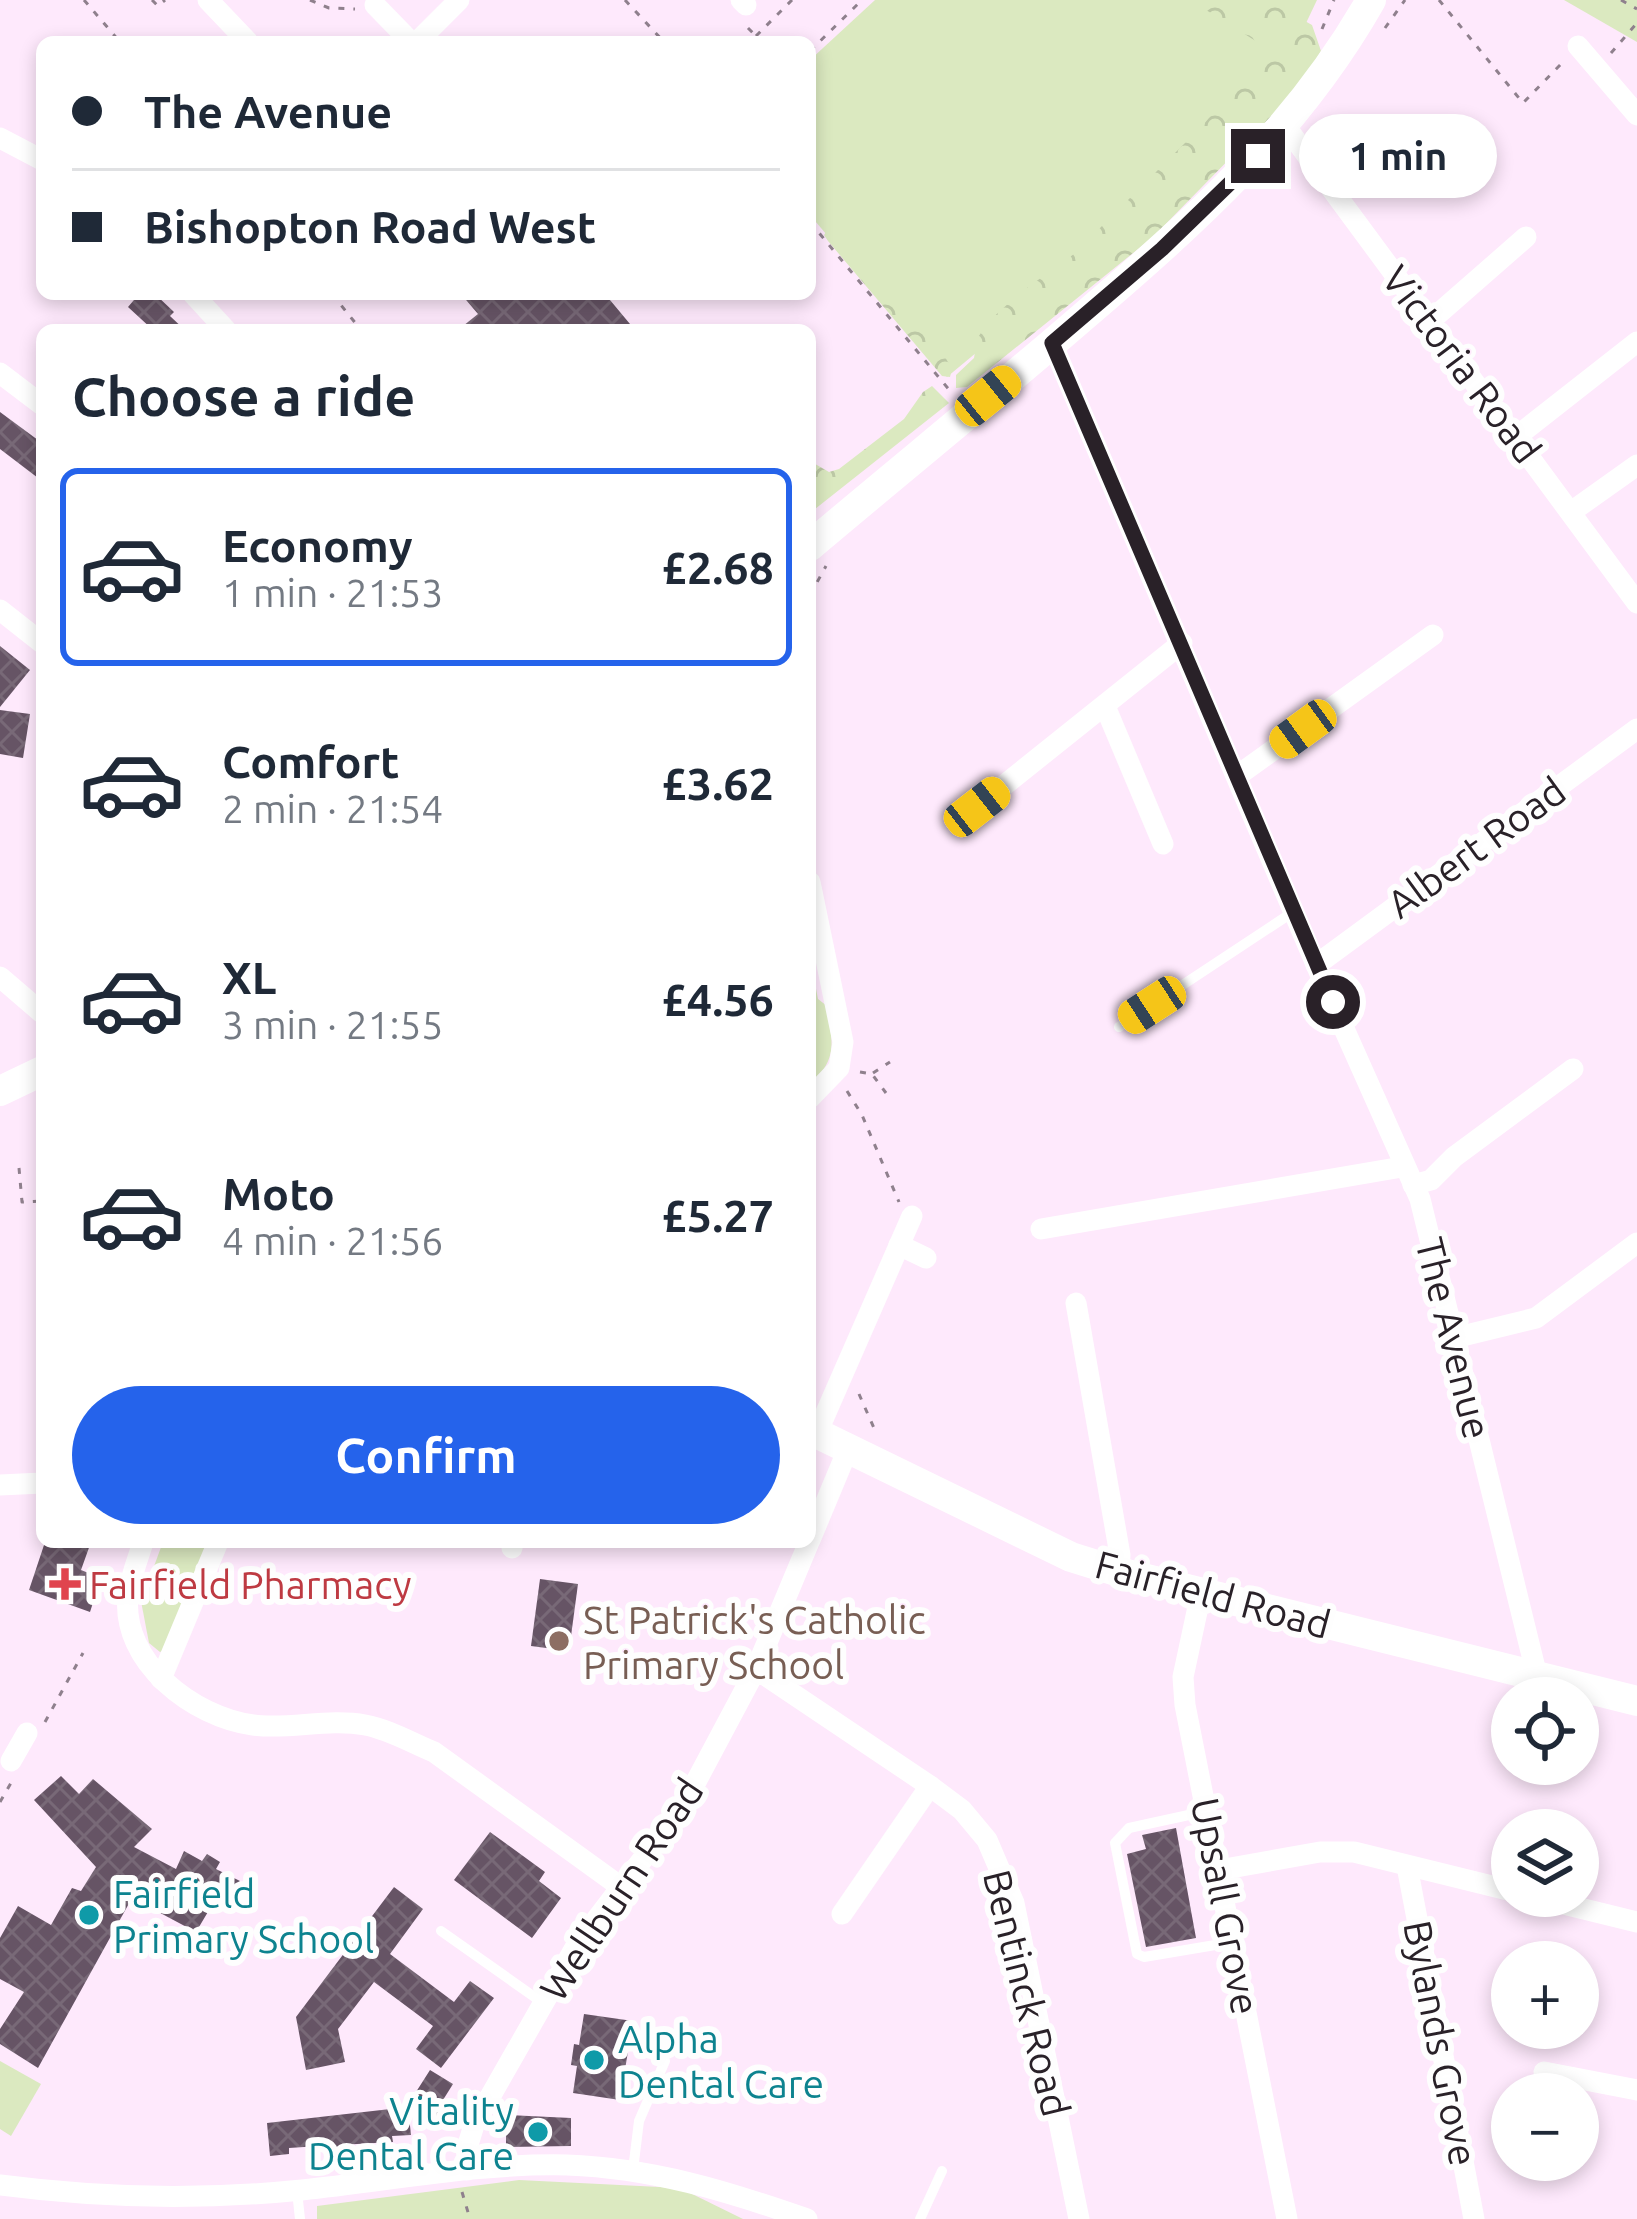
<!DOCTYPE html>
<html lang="en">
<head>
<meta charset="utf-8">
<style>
  :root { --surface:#fff; --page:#f2f2f3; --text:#1f2937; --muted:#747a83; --line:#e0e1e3; --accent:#2563eb }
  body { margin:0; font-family:Ubuntu,sans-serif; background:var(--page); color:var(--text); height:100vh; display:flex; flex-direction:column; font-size:45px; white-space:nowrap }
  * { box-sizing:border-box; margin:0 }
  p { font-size:39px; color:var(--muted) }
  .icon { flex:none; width:66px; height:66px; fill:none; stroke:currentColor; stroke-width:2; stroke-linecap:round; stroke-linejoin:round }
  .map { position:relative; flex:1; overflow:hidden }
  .details { position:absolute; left:36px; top:324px; width:780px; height:1224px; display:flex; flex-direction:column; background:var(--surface); border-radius:18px; box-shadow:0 6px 18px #0003 }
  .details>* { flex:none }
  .hud { position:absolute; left:36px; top:36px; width:780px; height:264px; border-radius:18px; box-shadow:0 6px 18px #0003; display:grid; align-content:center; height:264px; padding:0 36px; background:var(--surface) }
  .controls { position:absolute; left:1491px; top:1677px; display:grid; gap:24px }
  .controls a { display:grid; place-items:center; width:108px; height:108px; border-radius:50%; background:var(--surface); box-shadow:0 6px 18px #0003; font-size:60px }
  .end { position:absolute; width:54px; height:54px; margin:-27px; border:15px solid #292128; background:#fff; box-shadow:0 0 0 6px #fff }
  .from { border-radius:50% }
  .bubble { position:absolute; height:84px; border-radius:42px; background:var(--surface); box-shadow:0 6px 18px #0003; font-size:39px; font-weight:600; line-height:84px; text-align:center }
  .car { position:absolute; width:36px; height:72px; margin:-36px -18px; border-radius:15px; box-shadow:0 0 9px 3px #0007; background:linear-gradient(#f5c518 24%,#345 0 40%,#f5c518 0 76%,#345 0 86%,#f5c518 0) }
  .hud b { display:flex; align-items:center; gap:42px; height:114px; font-size:45px }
  .hud b+b { border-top:3px solid var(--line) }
  .hud i { width:30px; height:30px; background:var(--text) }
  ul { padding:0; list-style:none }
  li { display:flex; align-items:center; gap:36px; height:198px; margin:0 24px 18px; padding:0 12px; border:6px solid transparent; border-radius:18px }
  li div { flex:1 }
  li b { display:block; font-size:45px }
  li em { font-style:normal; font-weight:600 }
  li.current { border-color:var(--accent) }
  li>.icon { width:108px; height:108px; stroke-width:1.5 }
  h2 { padding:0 36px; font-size:54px; line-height:144px }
  .primary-button { display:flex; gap:24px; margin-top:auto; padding:24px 36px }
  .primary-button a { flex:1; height:138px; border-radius:72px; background:var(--accent); color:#fff; font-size:48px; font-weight:600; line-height:138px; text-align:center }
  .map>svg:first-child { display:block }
  .green { fill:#dbe9c0 }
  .forest { fill:url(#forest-crowns) }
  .building { fill:url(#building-cross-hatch) }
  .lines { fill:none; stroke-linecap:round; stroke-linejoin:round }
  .path { stroke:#8f808d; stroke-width:3; stroke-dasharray:6 9; stroke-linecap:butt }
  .lane { stroke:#fff; stroke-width:10 }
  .street { stroke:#fff; stroke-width:21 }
  .secondary { stroke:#fff; stroke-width:30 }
  .route { stroke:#292128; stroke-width:15 }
  .health-dot { fill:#e0444e; stroke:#fefefe; stroke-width:4.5 }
  .education-dot { fill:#8d6e63; stroke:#fefefe; stroke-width:4.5 }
  .culture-dot { fill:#0f9aa8; stroke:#fefefe; stroke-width:4.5 }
  .labels { text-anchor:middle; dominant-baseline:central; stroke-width:12; stroke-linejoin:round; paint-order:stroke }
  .street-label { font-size:39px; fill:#292128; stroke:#fefefe }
  .health-label { font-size:39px; fill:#be3a42; stroke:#fefefe; text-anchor:start }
  .education-label { font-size:39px; fill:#785e54; stroke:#fefefe; text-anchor:start }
  .culture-label { font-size:39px; fill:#0d838f; stroke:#fefefe; text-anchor:start }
</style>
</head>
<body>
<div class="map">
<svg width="1637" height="2219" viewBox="0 0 1637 2219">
  <defs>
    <pattern id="forest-crowns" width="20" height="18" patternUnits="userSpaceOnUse" patternTransform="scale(3)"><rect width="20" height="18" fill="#dbe9c0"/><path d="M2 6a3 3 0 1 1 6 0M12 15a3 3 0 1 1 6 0" fill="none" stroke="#bcc8a5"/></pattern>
    <pattern id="building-cross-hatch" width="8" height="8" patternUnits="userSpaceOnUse" patternTransform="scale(3)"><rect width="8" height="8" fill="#665465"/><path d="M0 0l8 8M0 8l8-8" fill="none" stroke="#786977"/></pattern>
  </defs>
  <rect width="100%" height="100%" fill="#fee9fc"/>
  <g class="green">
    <polygon points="875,0 1317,0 1288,61 1159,201 947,377 810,215 810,60"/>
    <polygon points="1564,0 1637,0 1637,42"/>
    <path d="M810 958 818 999 827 1006C832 1042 839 1058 810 1084Z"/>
    <polygon points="163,1542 207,1542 170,1647 160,1652 149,1643 141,1601"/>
    <polygon points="0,2061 41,2084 11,2136 0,2129"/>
    <polygon points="519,2180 680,2188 743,2219 317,2219 317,2206"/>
  </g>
  <g class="forest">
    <polygon points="1190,0 1268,0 1312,25 1321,51 1301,86 1153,237 967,387 956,388 956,375 974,358 977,339 988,322 1020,293 1074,254 1203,125 1263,55 1259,43"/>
    <polygon points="831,225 837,227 869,271 945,357 952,369 950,377 942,376 828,241 824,235"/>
    <polygon points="932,386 949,403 810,513 810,461 829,472 839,469 904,419 923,392"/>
  </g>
  <g class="building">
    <polygon points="139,294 155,294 174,312 170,316 185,330 153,330 128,307"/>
    <polygon points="461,294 605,294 635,330 458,330 478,314"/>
    <polygon points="0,412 42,443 42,481 0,449"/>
    <polygon points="0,646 30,670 0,707"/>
    <polygon points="0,710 30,714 23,758 0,754"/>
    <polygon points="45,1542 91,1542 81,1570 101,1578 90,1612 29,1590"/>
    <polygon points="540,1579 578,1584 569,1651 531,1646"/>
    <polygon points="61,1776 79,1794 93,1779 152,1829 134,1847 176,1869 184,1851 202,1861 207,1854 220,1862 216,1869 240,1881 227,1900 218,1895 196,1932 132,1898 38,2068 0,2044 0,2029 24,1992 0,1979 0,1938 18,1906 51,1925 72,1888 81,1891 96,1867 34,1800"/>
    <polygon points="1176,1828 1196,1938 1146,1947 1127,1854 1146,1849 1142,1835"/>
    <polygon points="490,1832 545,1872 539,1881 561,1898 532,1938 454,1880"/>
    <polygon points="394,1887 423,1909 390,1954 454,2002 470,1981 494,1998 441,2068 416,2049 433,2026 374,1982 338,2029 345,2062 306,2070 296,2017"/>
    <polygon points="584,2014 633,2021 620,2100 573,2093 577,2066 571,2065 574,2044 579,2045"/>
    <polygon points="430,2070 453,2084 443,2100 448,2104 438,2120 409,2103"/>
    <polygon points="408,2107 411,2135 392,2136 393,2142 339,2145 340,2151 320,2152 319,2146 289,2148 289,2154 270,2156 267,2123"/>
    <polygon points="506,2115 571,2118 571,2146 506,2147"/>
  </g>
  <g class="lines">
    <g class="path">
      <polyline points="84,0 120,42"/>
      <polyline points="152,0 158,6 165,0"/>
      <polyline points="310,0 329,8 355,9"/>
      <polyline points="625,0 664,42"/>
      <polyline points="1439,0 1523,103 1563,62"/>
      <polyline points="1621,0 1637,9"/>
      <polyline points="748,28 762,42"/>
      <polyline points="1385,28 1405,0"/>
      <polyline points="1322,29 1334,0"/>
      <polyline points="756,36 792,0"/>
      <polyline points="810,51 862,0"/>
      <polyline points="1611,53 1637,23"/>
      <polyline points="810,222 951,392"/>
      <polyline points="332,294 361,330"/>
      <polyline points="810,595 826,566"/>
      <polyline points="860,1072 872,1074 886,1093"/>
      <polyline points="873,1073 890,1062"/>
      <polyline points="847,1091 862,1115 899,1202"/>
      <polyline points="19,1168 22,1202 42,1201"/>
      <polyline points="859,1394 877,1435"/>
      <polyline points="45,1722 83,1653"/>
      <polyline points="0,1802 11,1783"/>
      <polyline points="462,2192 470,2219"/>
    </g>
    <g class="lane">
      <polyline points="1119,1027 1293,912"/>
      <polyline points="1207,1811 1129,1828 1115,1843 1137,1954 1144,1957 1233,1942"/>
      <polyline points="441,1931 543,2003"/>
      <polyline points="633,2170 639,2121 665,2061"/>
      <polyline points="297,2191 300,2219"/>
      <polyline points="920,2219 942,2171"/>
    </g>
    <g class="street">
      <polyline points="208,0 248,42"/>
      <polyline points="741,0 746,5"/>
      <polyline points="375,5 411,42"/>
      <polyline points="417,42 459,0"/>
      <polyline points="1578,46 1637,115"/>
      <polyline points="1286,127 1637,603"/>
      <polyline points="0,138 42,160"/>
      <polyline points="193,294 226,330"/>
      <polyline points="1430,321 1526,237"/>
      <polyline points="1052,343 1332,1002"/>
      <polyline points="0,373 42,405"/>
      <polyline points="1516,437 1637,342"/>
      <polyline points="1571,512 1637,465"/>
      <polyline points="0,610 42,643"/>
      <polyline points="1105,706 1163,844"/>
      <polyline points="1237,776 1433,635"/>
      <polyline points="977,807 1182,643"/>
      <polyline points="810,882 843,1042 839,1068 810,1098"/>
      <polyline points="1316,965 1637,729"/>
      <polyline points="0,977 42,1013"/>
      <polyline points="1337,1013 1420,1199 1537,1676"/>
      <polyline points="1413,1185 1431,1180 1454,1157 1573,1069"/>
      <polyline points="1041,1229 1402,1167"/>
      <polyline points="899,1245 926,1258"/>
      <polyline points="1076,1303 1120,1555 1119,1572"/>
      <polyline points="1454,1338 1536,1318 1637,1243"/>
      <polyline points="817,1433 912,1216"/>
      <polyline points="0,1485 42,1483"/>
      <polyline points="810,1540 848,1449"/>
      <path d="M143 1542C138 1559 130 1578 128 1596 121 1662 193 1717 253 1725 289 1730 328 1718 365 1725 388 1729 412 1743 434 1752L621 1887"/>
      <polyline points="512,1548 513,1542"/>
      <polyline points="1201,1593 1183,1677 1185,1705 1287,2219"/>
      <polyline points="756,1669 930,1786 962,1810 987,1840 1014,1903 1079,2219"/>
      <polyline points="161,1679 218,1542"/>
      <polyline points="11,1761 27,1733"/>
      <polyline points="1407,1866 1474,2219"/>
      <polyline points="1219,1870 1320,1852 1354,1852 1512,1891"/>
      <polyline points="1531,1896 1637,1922"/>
      <polyline points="842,1914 930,1786"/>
      <polyline points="1544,2072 1637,2090"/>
      <polyline points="467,2170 467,2148 474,2125 576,1946 682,1808 756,1669 809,1542"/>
      <path d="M0 2185C99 2198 203 2200 302 2190 390 2181 478 2163 567 2165 652 2168 727 2191 807 2219"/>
    </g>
    <g class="secondary">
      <path d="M810 546C901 469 994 394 1084 316 1195 221 1298 129 1371 0"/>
      <polyline points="0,1091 42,1071"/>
      <polyline points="810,1430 1071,1557 1119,1572 1637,1701"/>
    </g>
  </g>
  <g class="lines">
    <polyline class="route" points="1258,156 1162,249 1052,343 1333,1002"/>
  </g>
  <path class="health-dot" d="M59 1566h12v12h12v12h-12v12h-12v-12h-12v-12h12z"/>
  <circle class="education-dot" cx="559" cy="1641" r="12"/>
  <g class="culture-dot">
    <circle cx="89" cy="1915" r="12"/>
    <circle cx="594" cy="2060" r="12"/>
    <circle cx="538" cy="2132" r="12"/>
  </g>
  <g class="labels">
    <g class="street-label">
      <text transform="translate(1462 364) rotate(53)">Victoria Road</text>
      <text transform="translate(1476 847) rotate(-36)">Albert Road</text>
      <text transform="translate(1454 1338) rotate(76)">The Avenue</text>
      <text transform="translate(1213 1594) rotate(15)">Fairfield Road</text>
      <text transform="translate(621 1889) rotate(-56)">Wellburn Road</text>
      <text transform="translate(1226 1906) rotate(79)">Upsall Grove</text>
      <text transform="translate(1027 1993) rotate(76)">Bentinck Road</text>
      <text transform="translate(1441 2043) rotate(79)">Bylands Grove</text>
    </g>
    <g class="health-label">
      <text x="89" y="1584">Fairfield Pharmacy</text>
    </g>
    <g class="education-label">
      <text x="583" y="1619">St Patrick's Catholic<tspan x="583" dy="45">Primary School</tspan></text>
    </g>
    <g class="culture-label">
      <text x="113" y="1893">Fairfield<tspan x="113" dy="45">Primary School</tspan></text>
      <text x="618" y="2038">Alpha<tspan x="618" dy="45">Dental Care</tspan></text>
      <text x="514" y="2110" text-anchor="end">Vitality<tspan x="514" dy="45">Dental Care</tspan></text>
    </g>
  </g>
</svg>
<div class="controls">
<a><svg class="icon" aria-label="locate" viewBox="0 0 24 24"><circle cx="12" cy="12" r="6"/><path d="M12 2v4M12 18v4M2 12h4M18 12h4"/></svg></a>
<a><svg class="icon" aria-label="layers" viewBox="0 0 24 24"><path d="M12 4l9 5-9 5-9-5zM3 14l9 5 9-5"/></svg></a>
<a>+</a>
<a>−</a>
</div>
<i class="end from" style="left:1333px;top:1002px"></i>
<i class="end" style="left:1258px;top:156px"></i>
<div class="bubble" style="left:1299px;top:114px;width:198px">1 min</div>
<i class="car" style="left:988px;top:396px;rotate:51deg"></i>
<i class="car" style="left:1303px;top:729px;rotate:234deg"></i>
<i class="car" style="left:977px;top:807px;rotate:52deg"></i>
<i class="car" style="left:1152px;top:1005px;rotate:237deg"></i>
<div class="hud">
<b><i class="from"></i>The Avenue</b>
<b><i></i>Bishopton Road West</b>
</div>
<section class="details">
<h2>Choose a ride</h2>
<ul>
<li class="current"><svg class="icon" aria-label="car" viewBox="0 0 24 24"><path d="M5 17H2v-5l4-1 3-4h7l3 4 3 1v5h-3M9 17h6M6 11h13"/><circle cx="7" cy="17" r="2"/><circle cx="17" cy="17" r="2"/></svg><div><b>Economy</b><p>1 min · 21:53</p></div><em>£2.68</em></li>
<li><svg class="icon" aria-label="car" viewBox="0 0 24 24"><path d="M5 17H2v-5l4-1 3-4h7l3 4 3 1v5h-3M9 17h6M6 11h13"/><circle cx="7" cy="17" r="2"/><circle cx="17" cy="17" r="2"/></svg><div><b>Comfort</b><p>2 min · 21:54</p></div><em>£3.62</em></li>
<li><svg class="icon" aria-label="car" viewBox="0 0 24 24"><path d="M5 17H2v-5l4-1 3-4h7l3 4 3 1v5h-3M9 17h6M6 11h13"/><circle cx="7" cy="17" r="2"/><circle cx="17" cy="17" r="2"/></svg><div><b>XL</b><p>3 min · 21:55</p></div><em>£4.56</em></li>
<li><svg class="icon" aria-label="car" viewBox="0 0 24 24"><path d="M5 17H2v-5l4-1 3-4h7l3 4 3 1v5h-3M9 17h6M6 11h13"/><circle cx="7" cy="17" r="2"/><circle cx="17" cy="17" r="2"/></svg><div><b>Moto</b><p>4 min · 21:56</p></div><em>£5.27</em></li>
</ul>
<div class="primary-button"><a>Confirm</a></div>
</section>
</div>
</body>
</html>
